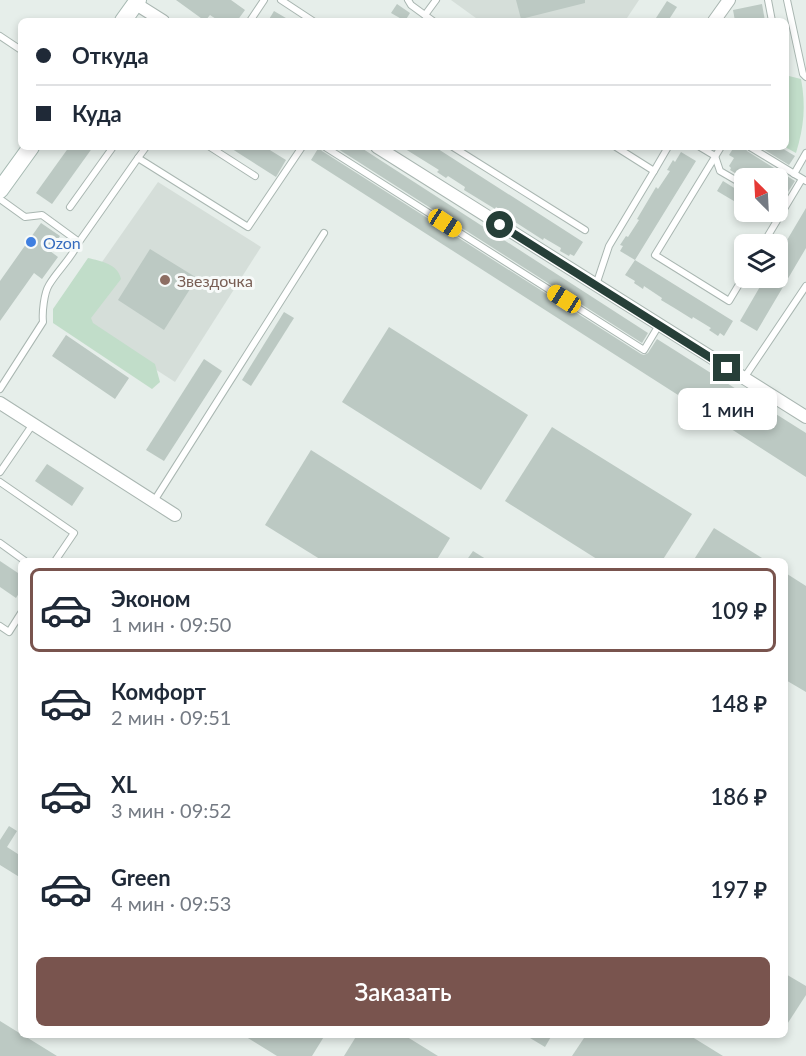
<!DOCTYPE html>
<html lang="ru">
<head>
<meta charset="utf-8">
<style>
  :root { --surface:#fff; --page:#f6f6f7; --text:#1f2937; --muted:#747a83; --line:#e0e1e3; --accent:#79544e }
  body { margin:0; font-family:Lato,sans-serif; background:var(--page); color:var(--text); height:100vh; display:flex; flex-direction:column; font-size:22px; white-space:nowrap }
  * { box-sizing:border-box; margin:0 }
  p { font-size:20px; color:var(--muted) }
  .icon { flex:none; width:33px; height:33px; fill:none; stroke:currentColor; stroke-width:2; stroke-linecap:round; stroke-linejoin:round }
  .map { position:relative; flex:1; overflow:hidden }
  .sheet { position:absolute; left:18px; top:558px; width:770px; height:480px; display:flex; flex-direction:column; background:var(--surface); border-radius:9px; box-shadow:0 3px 9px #0003 }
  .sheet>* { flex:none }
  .guide { position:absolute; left:18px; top:18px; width:771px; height:132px; border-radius:9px; box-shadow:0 3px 9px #0003; display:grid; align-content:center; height:132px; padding:0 18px; background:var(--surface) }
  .needle { width:39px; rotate:336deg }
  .controls { position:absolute; left:734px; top:168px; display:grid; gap:12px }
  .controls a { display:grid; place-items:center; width:54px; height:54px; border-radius:9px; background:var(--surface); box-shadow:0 3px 9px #0003; font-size:30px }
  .end { position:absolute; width:27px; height:27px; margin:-14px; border:8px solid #263f38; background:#fff; box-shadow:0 0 0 3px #fff }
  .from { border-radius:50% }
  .bubble { position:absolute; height:42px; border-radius:9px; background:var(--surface); box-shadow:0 3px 9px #0003; font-size:20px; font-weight:600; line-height:42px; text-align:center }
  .car { position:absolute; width:18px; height:36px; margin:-18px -9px; border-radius:8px; box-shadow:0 0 4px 2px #0007; background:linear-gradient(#f5c518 24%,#345 0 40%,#f5c518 0 76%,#345 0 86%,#f5c518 0) }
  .guide b { display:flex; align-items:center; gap:21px; height:57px; font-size:22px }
  .guide b+b { border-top:2px solid var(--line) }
  .guide i { width:15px; height:15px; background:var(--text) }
  ul { padding:10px 0 0; list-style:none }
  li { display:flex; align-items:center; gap:18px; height:84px; margin:0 12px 9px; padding:0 6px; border:3px solid transparent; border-radius:9px }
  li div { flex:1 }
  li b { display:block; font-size:22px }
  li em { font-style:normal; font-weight:600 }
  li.active { border-color:var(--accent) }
  li>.icon { width:54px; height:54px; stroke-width:1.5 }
  .button { display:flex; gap:12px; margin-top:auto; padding:12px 18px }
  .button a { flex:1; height:69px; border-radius:9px; background:var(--accent); color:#fff; font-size:24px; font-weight:600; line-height:69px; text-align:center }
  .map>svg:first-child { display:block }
  .built { fill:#d5ded9 }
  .green { fill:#c1ddc9 }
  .building { fill:#bcc9c3 }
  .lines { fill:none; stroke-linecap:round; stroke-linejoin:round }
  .lane-casing { stroke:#a9b6b1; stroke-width:8 }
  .street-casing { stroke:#a9b6b1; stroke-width:14 }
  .secondary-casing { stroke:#a6b9b2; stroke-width:18 }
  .lane { stroke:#fff; stroke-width:6 }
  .street { stroke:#fff; stroke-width:12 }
  .secondary { stroke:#fff; stroke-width:16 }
  .route { stroke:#263f38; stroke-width:8 }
  .shop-dot { fill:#3f7fe0; stroke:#f7faf9; stroke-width:2 }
  .education-dot { fill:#8d6e63; stroke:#f7faf9; stroke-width:2 }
  .labels { text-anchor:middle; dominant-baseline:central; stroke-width:6; stroke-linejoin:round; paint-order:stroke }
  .shop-label { font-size:16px; fill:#366cbe; stroke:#f7faf9; text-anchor:start }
  .education-label { font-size:16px; fill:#785e54; stroke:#f7faf9; text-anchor:start }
</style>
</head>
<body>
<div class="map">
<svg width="806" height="1056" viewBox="0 0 806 1056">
  <rect width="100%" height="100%" fill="#e6eeea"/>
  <g class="built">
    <polygon points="451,0 639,0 625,21 480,21"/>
    <polygon points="158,182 261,247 175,382 67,312"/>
  </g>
  <g class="green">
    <path d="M786 64 789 76 801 79C806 106 804 127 796 153L785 147Z"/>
    <path d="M88 258C101 261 118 264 121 279L91 318 93 323 155 364 160 382 152 389 53 323V309Z"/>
  </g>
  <g class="building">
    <polygon points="176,0 231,0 245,10 237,21 219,21 210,15 205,21"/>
    <polygon points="516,0 585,0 585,3 521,19"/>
    <polygon points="667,1 677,7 668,21 662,21 656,18"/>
    <polygon points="397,4 410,13 405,21 391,13"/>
    <polygon points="762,4 765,21 735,21 733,10"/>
    <polygon points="274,11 291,21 268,21"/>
    <polygon points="69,147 93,147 52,204 36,193"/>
    <polygon points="229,147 265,147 286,160 276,177"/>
    <polygon points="319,147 322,151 641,354 644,355 648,353 657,339 806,433 806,477 311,160"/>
    <polygon points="335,147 360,147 648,333 642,343"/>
    <polygon points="402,147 435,147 583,242 574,256 570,254 569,256 560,251 561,248 544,238 543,240 512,220 513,218 496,207 495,209 464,190 465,187 448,176 446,178 437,172 439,170"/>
    <polygon points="734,147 745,147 747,151 795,181 784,198 777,196 777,178 743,178 730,170 731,168 729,166 734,158 729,155"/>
    <polygon points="760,147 780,147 795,156 789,165"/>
    <polygon points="681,152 696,161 635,260 620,251 623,246 620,245 626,236 628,237 639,220 637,219 656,187 658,189 670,171 667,170 673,160 675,162"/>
    <polygon points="723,181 744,194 744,207 717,191"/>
    <polygon points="806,208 806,248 757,331 740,321 765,278 777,278 777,257"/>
    <polygon points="41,223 60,236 50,251 58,257 42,279 34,273 0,321 0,281"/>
    <polygon points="150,249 197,278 164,330 118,300"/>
    <polygon points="635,260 733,321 724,336 720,333 718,336 709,330 711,328 693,317 692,319 676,309 661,300 662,298 644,286 643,289 634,283 635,281 625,275"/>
    <polygon points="284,312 294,318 251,386 242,380"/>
    <polygon points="389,327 528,415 481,490 342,402"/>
    <polygon points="66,335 129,378 115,399 52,356"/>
    <polygon points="204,359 222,371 164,461 146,450"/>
    <polygon points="552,427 692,514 662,561 600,561 505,501"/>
    <polygon points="311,450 450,538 436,561 323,561 265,525"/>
    <polygon points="47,464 84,488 72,506 35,481"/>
    <polygon points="714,528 767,561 693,561"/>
    <polygon points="473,551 489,561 466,561"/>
    <polygon points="0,561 21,575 21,590 16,598 0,587"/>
    <polygon points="784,572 806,586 806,692 784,679"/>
    <polygon points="9,826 17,831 7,847 21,856 21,878 0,865 0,840"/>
    <polygon points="784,973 806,986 806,995 784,1029"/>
    <polygon points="0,1021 21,1034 21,1035 23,1035 57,1056 0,1056"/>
    <polygon points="243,1035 325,1035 312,1056 277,1056"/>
    <polygon points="357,1035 404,1035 438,1056 344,1056"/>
    <polygon points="525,1035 552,1035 545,1047"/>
    <polygon points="586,1035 689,1035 723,1056 572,1056"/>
  </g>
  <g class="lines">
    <defs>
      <g id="lane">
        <polyline points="281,0 313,21"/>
        <polyline points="408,0 411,5 433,21"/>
        <polyline points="768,0 772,21"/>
        <polyline points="787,0 803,74 806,77"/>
        <polyline points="425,15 436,0"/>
        <polyline points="250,21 264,0"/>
        <polyline points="0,36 21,50"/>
        <polyline points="210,147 255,176"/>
        <polyline points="325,147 644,350 659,325"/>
        <polyline points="453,147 585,230"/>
        <polyline points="700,147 715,156 720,171 744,185"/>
        <polyline points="721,147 655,255 729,301 744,276"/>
        <polyline points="750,147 806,181"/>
        <polyline points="138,158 146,147"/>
        <polyline points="654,171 668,147"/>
        <polyline points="794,174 806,153"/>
        <polyline points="0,199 25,217 42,215 79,242"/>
        <polyline points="70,207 113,147"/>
        <polyline points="763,244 802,179"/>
        <polyline points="596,285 609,246 654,171 616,147"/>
        <polyline points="744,378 806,286"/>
        <path d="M0 389 43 322C42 313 44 293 49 285 58 270 71 259 79 242L138 158 248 227 302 147"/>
        <polyline points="0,472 33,424"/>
        <polyline points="0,482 74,533 55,561"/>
        <polyline points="154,501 324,233"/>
        <polyline points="0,543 25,561"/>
        <polyline points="0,626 9,632 21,613"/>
      </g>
      <g id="street">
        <polyline points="136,4 163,21"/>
        <polyline points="714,21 729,0"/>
        <polyline points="377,147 806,417"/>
        <polyline points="0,403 175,515"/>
      </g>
      <g id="secondary">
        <polyline points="123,21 138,0"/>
        <polyline points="0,190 31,147"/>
      </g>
    </defs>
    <use href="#lane" class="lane-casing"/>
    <use href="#street" class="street-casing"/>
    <use href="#secondary" class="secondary-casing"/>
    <use href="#lane" class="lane"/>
    <use href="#street" class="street"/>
    <use href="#secondary" class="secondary"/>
  </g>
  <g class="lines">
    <polyline class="route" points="500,225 727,368"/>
  </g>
  <circle class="shop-dot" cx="31" cy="242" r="6"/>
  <circle class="education-dot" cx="165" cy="280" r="6"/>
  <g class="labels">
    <g class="shop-label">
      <text x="43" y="242">Ozon</text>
    </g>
    <g class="education-label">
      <text x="177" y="280">Звездочка</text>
    </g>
  </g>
</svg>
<div class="controls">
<a><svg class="needle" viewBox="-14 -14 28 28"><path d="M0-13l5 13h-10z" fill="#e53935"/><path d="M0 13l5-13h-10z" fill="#747a83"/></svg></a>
<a><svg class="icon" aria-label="layers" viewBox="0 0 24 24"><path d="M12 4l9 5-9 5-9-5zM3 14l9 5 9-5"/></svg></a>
</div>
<i class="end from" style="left:500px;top:225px"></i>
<i class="end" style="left:727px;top:368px"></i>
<div class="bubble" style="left:678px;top:388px;width:99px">1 мин</div>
<i class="car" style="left:445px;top:223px;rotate:123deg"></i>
<i class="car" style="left:564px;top:299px;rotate:302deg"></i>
<div class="guide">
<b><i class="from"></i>Откуда</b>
<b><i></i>Куда</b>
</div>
<section class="sheet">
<ul>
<li class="active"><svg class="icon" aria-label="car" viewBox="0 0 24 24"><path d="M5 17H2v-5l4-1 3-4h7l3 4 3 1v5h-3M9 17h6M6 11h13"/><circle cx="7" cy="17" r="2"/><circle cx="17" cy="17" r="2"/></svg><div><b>Эконом</b><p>1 мин · 09:50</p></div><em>109 ₽</em></li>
<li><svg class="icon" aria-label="car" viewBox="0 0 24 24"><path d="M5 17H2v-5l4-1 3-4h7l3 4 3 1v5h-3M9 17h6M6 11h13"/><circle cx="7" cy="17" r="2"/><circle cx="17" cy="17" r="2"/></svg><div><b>Комфорт</b><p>2 мин · 09:51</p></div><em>148 ₽</em></li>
<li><svg class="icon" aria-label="car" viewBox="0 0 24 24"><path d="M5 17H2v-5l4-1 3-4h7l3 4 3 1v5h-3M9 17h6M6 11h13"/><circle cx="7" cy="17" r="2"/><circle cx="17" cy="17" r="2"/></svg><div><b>XL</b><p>3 мин · 09:52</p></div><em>186 ₽</em></li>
<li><svg class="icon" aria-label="car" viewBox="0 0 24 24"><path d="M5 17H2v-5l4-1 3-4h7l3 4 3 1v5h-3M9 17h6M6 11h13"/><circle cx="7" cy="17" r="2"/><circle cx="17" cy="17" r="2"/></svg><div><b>Green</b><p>4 мин · 09:53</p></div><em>197 ₽</em></li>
</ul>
<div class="button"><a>Заказать</a></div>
</section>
</div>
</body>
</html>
